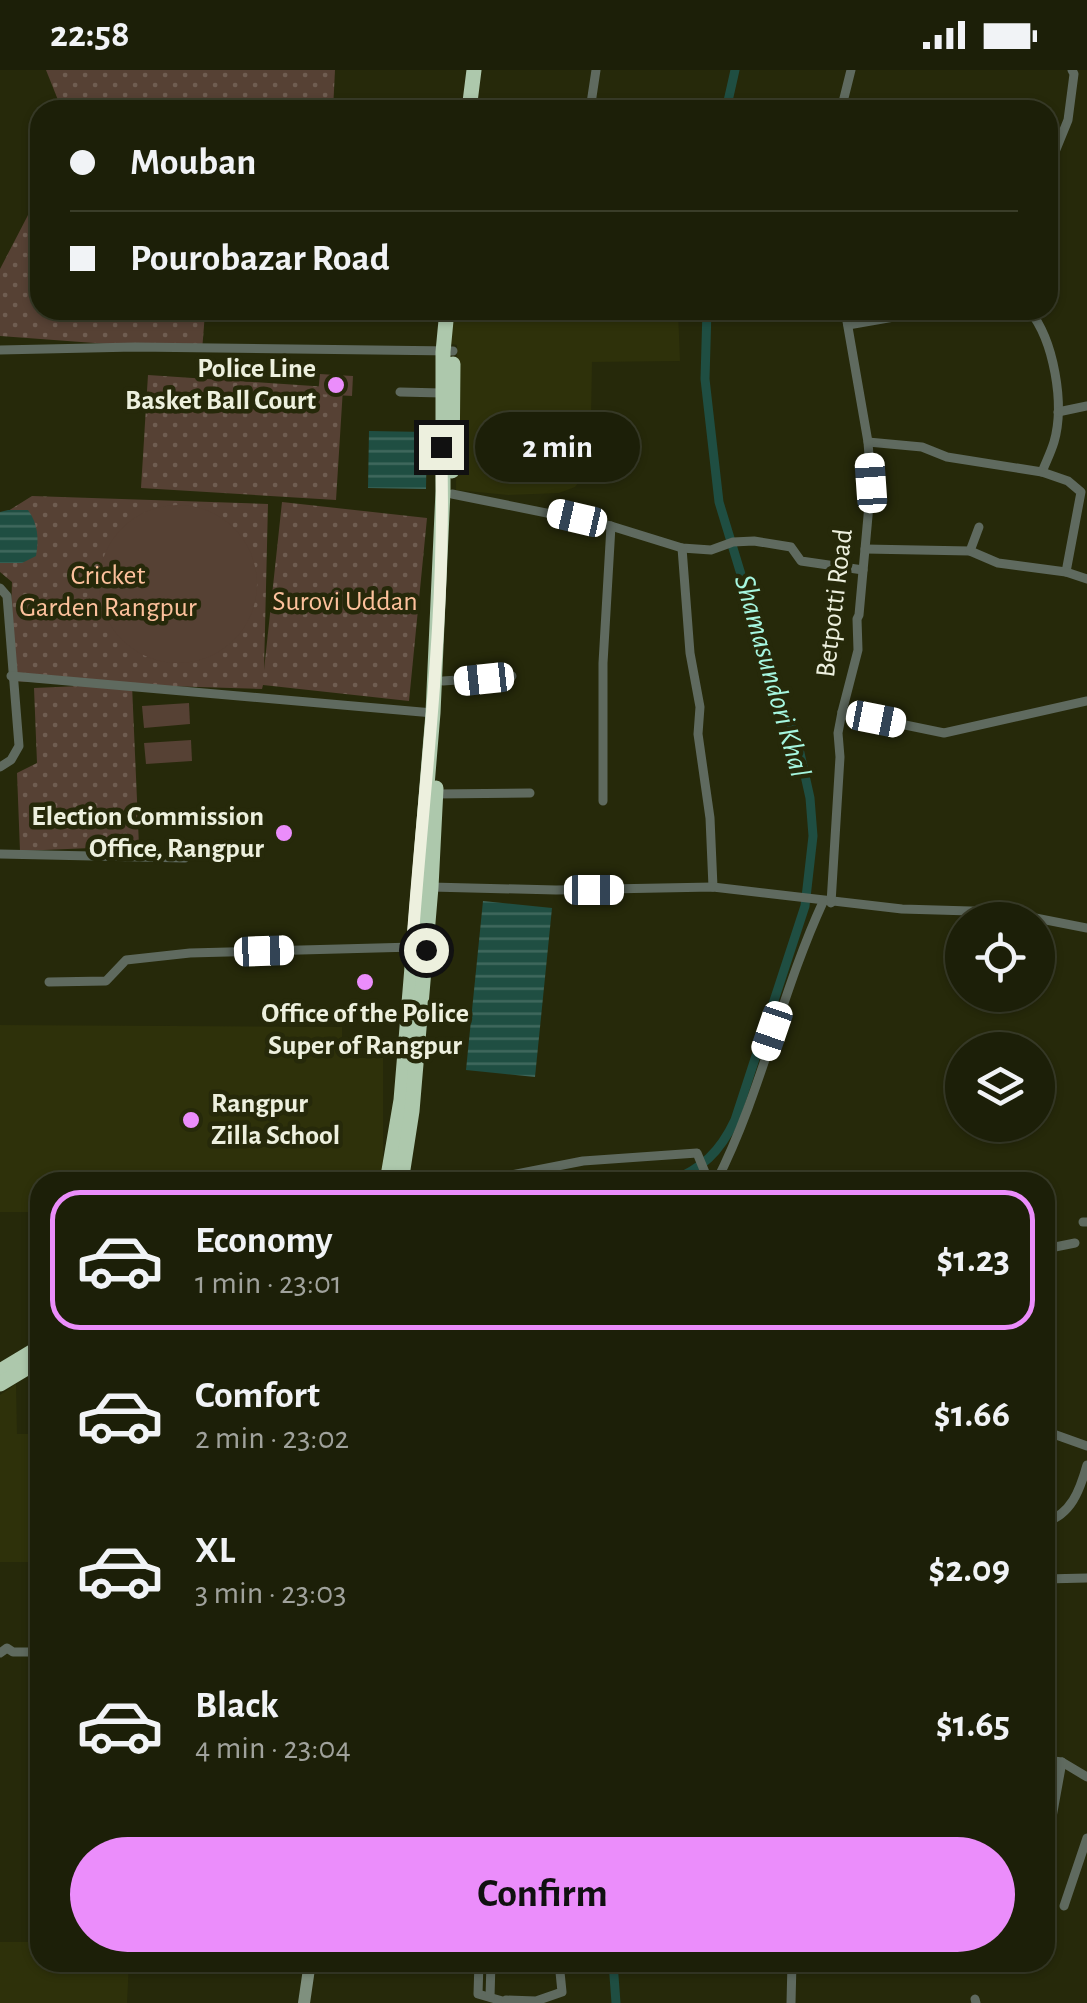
<!DOCTYPE html>
<html lang="en">
<head>
<meta charset="utf-8">
<style>
  :root { --surface:#1c1f08; --page:#292c16; --text:#f1f3f6; --muted:#a0a29c; --line:#3a3d29; --accent:#eb8dfb }
  body { margin:0; font-family:"Alegreya Sans",sans-serif; background:var(--page); color:var(--text); height:100vh; display:flex; flex-direction:column; font-size:38px; white-space:nowrap }
  * { box-sizing:border-box; margin:0 }
  p { font-size:32px; color:var(--muted) }
  .icon { flex:none; width:55px; height:55px; fill:none; stroke:currentColor; stroke-width:2; stroke-linecap:round; stroke-linejoin:round }
  .map { position:relative; flex:1; overflow:hidden }
  .details { position:absolute; left:30px; top:1102px; width:1025px; height:800px; display:flex; flex-direction:column; background:var(--surface); border-radius:30px; box-shadow:0 2px 8px #0004,0 0 0 2px var(--line) }
  .details>* { flex:none }
  .banner { position:absolute; left:30px; top:30px; width:1028px; height:220px; border-radius:30px; box-shadow:0 2px 8px #0004,0 0 0 2px var(--line); display:grid; align-content:center; height:220px; padding:0 40px; background:var(--surface) }
  .tools { position:absolute; left:945px; top:832px; display:grid; gap:20px }
  .tools a { display:grid; place-items:center; width:110px; height:110px; border-radius:50%; background:var(--surface); box-shadow:0 2px 8px #0004,0 0 0 2px var(--line); font-size:50px }
  .end { position:absolute; width:45px; height:45px; margin:-22px; border:12px solid #edf0de; background:#111; box-shadow:0 0 0 5px #111 }
  .from { border-radius:50% }
  .bubble { position:absolute; height:70px; border-radius:35px; background:var(--surface); box-shadow:0 2px 8px #0004,0 0 0 2px var(--line); font-size:32px; font-weight:700; line-height:70px; text-align:center }
  .car { position:absolute; width:30px; height:60px; margin:-30px -15px; border-radius:12px; box-shadow:0 0 8px 2px #0007; background:linear-gradient(#fff 24%,#345 0 40%,#fff 0 76%,#345 0 86%,#fff 0) }
  .banner b { display:flex; align-items:center; gap:35px; height:95px; font-size:38px }
  .banner b+b { border-top:2px solid var(--line) }
  .banner i { width:25px; height:25px; background:var(--text) }
  ul { padding:18px 0 0; list-style:none }
  li { display:flex; align-items:center; gap:30px; height:140px; margin:0 20px 15px; padding:0 20px; border:5px solid transparent; border-radius:30px }
  li div { flex:1 }
  li b { display:block; font-size:38px }
  li em { font-style:normal; font-weight:700 }
  li.current { border-color:var(--accent) }
  li>.icon { width:90px; height:90px; stroke-width:1.5 }
  .cta { display:flex; gap:20px; margin-top:auto; padding:20px 40px }
  .cta a { flex:1; height:115px; border-radius:60px; background:var(--accent); color:#111; font-size:40px; font-weight:700; line-height:115px; text-align:center }
  .status { display:flex; justify-content:space-between; align-items:center; height:70px; padding:0 50px; background:var(--surface); direction:ltr }
  .status svg { height:28px; fill:currentColor }
  .map>svg:first-child { display:block }
  .built { fill:#2e310a }
  .grass { fill:url(#grass-dots) }
  .garden { fill:#564134 }
  .water { fill:url(#water-rules) }
  .lines { fill:none; stroke-linecap:round; stroke-linejoin:round }
  .canal { stroke:#1f4e42; stroke-width:9 }
  .street { stroke:#5f6a5f; stroke-width:9 }
  .secondary { stroke:#7f907e; stroke-width:12 }
  .highway { stroke:#adc8ac; stroke-width:15 }
  .route { stroke:#edf0de; stroke-width:12 }
  .poi-dot { fill:#eb8dfb; stroke:#26290a; stroke-width:4 }
  .labels { text-anchor:middle; dominant-baseline:central; stroke-width:9; stroke-linejoin:round; paint-order:stroke }
  .poi-label { font-size:28px; font-weight:bold; fill:#edf0de; stroke:#26290a; text-anchor:end }
  .park-label { font-size:28px; fill:#fdc19c; stroke:#26290a }
  .street-label { font-size:28px; fill:#edf0de; stroke:#26290a }
  .water-label { font-size:30px; font-style:italic; fill:#a6f7e0; stroke:#26290a }
</style>
</head>
<body>
<div class="status"><b>22:58</b><svg viewBox="0 0 49 12"><path d="M0 12V9h3v3zM5 12V6h3v6zM10 12V3h3v9zM15 12V0h3v12zM26 1h20v11H26zM47 4h2v5h-2z"/></svg></div>
<div class="map">
<svg width="1087" height="1933" viewBox="0 0 1087 1933">
  <defs>
    <pattern id="grass-dots" width="8" height="8" patternUnits="userSpaceOnUse" patternTransform="scale(2.5)"><rect width="8" height="8" fill="#564134"/><path d="M2 2h.1M6 6h.1" fill="none" stroke="#6f5d51" stroke-width="1.8" stroke-linecap="round"/></pattern>
    <pattern id="water-rules" width="6" height="5" patternUnits="userSpaceOnUse" patternTransform="scale(2.5)"><rect width="6" height="5" fill="#1f4e42"/><path d="M0 2.5h6" fill="none" stroke="#40685d"/></pattern>
  </defs>
  <rect width="100%" height="100%" fill="#26290a"/>
  <g class="built">
    <polygon points="450,240 678,240 680,291 592,292 591,349 597,376 591,397 575,417 559,423 508,425 456,420 457,275 446,273"/>
    <polygon points="0,955 342,957 342,988 383,988 383,1112 40,1112 40,1142 0,1142"/>
    <polygon points="16,1314 17,1364 40,1364 40,1492 0,1492 0,1325"/>
    <polygon points="0,1872 40,1872 40,1892 129,1893 127,1933 0,1933"/>
  </g>
  <g class="grass">
    <polygon points="46,0 335,0 333,40 62,40"/>
    <polygon points="40,122 40,240 250,240 249,246 205,243 202,281 0,266 0,199"/>
    <polygon points="148,305 343,318 336,430 141,418"/>
    <polygon points="32,426 268,434 264,600 282,432 427,448 409,631 263,615 262,619 132,615 139,776 20,781 17,703 37,693 34,618 102,615 9,611 12,512 0,502 0,446"/>
  </g>
  <g class="garden">
    <polygon points="320,304 353,306 352,326 318,324"/>
    <circle cx="178" cy="514" r="79"/>
    <polygon points="189,633 190,654 144,658 142,636"/>
    <polygon points="191,670 192,691 146,694 144,673"/>
  </g>
  <g class="water">
    <polygon points="369,361 427,362 426,419 368,418"/>
    <path d="M8 440H28C38 454 39 468 36 486L22 493H0V442Z"/>
    <polygon points="483,831 552,838 535,1007 466,1000"/>
  </g>
  <g class="lines">
    <g class="canal">
      <polyline points="726,40 735,0"/>
      <path d="M669 1112C702 1099 720 1082 735 1050L805 836 813 766 810 728 798 674 764 580 719 432 705 309 707 240"/>
      <polyline points="613,1892 616,1933"/>
    </g>
    <g class="street">
      <polyline points="590,40 596,0"/>
      <polyline points="841,40 851,0"/>
      <polyline points="1048,99 1068,50 1074,4 1072,0"/>
      <path d="M1029 240C1054 270 1065 334 1054 372 1051 382 1046 392 1042 402"/>
      <polyline points="848,255 934,240"/>
      <polyline points="0,280 135,277 453,281"/>
      <polyline points="400,322 442,323"/>
      <polyline points="1058,342 1087,336"/>
      <polyline points="868,372 922,377 947,387 1042,402 1068,411 1081,422 1066,502"/>
      <polyline points="452,424 611,456 682,478 711,480 733,472 754,471 791,477 801,491 863,500"/>
      <polyline points="682,478 690,583 700,637 698,664 710,748 713,817"/>
      <polyline points="865,479 970,481 998,493 1066,502 1087,509"/>
      <polyline points="970,481 979,457"/>
      <polyline points="0,518 7,526 19,676 11,690 0,697"/>
      <polyline points="11,606 433,643"/>
      <polyline points="443,611 512,606"/>
      <polyline points="842,642 944,663 1087,631"/>
      <polyline points="435,724 530,723"/>
      <polyline points="603,731 603,593 611,456"/>
      <polyline points="0,784 185,788"/>
      <polyline points="431,817 556,820 713,817 902,839 1005,842 1087,858"/>
      <polyline points="831,833 840,687 838,663 842,642 858,580 857,549 859,545 871,413 868,372 845,240"/>
      <polyline points="49,912 106,911 126,890 190,883 414,877"/>
      <polyline points="475,1112 583,1091 697,1083 709,1112"/>
      <path d="M716 1112C761 1024 781 923 823 832"/>
      <polyline points="1083,1152 1087,1152"/>
      <polyline points="1045,1179 1075,1173"/>
      <polyline points="1045,1361 1087,1376"/>
      <path d="M1045 1452C1071 1445 1080 1420 1087 1395"/>
      <polyline points="1045,1509 1087,1508"/>
      <polyline points="0,1583 7,1578 13,1582 40,1582"/>
      <polyline points="1045,1690 1062,1692 1087,1707"/>
      <polyline points="1045,1786 1062,1692"/>
      <polyline points="1064,1836 1087,1768"/>
      <polyline points="479,1892 478,1924 506,1932"/>
      <polyline points="490,1927 491,1892"/>
      <polyline points="975,1929 976,1933"/>
      <polyline points="506,1930 536,1931 562,1922 559,1892"/>
      <polyline points="791,1933 792,1892"/>
    </g>
    <polyline class="secondary" points="304,1933 310,1892"/>
    <g class="highway">
      <polyline points="469,40 474,0"/>
      <polyline points="452,401 453,294"/>
      <polyline points="387,1112 401,1030 433,643 443,421 443,282 447,240"/>
      <polyline points="401,1112 412,1041 431,817 436,718"/>
      <polyline points="0,1301 40,1277"/>
      <polyline points="0,1314 40,1290"/>
    </g>
  </g>
  <g class="lines">
    <path class="route" d="M426 880 412 877C424 711 447 544 441 377"/>
  </g>
  <g class="poi-dot">
    <circle cx="336" cy="315" r="10"/>
    <circle cx="284" cy="763" r="10"/>
    <circle cx="365" cy="912" r="10"/>
    <circle cx="191" cy="1050" r="10"/>
  </g>
  <g class="labels">
    <g class="poi-label">
      <text x="316" y="299">Police Line<tspan x="316" dy="32">Basket Ball Court</tspan></text>
      <text x="264" y="747">Election Commission<tspan x="264" dy="32">Office, Rangpur</tspan></text>
      <text x="365" y="944" text-anchor="middle">Office of the Police<tspan x="365" dy="32">Super of Rangpur</tspan></text>
      <text x="211" y="1034" text-anchor="start">Rangpur<tspan x="211" dy="32">Zilla School</tspan></text>
    </g>
    <g class="park-label">
      <text x="108" y="506">Cricket<tspan x="108" dy="32">Garden Rangpur</tspan></text>
      <text x="345" y="532">Surovi Uddan</text>
    </g>
    <g class="street-label">
      <text transform="translate(835 533) rotate(-83)">Betpotti Road</text>
    </g>
    <g class="water-label">
      <text transform="translate(772 606) rotate(74)">Shamasundori Khal</text>
    </g>
  </g>
</svg>
<div class="tools">
<a><svg class="icon" aria-label="locate" viewBox="0 0 24 24"><circle cx="12" cy="12" r="6"/><path d="M12 2v4M12 18v4M2 12h4M18 12h4"/></svg></a>
<a><svg class="icon" aria-label="layers" viewBox="0 0 24 24"><path d="M12 4l9 5-9 5-9-5zM3 14l9 5 9-5"/></svg></a>
</div>
<i class="end from" style="left:426px;top:880px"></i>
<i class="end" style="left:441px;top:377px"></i>
<div class="bubble" style="left:475px;top:342px;width:165px">2 min</div>
<i class="car" style="left:871px;top:413px;rotate:356deg"></i>
<i class="car" style="left:577px;top:448px;rotate:283deg"></i>
<i class="car" style="left:484px;top:609px;rotate:264deg"></i>
<i class="car" style="left:876px;top:649px;rotate:101deg"></i>
<i class="car" style="left:594px;top:820px;rotate:90deg"></i>
<i class="car" style="left:264px;top:881px;rotate:88deg"></i>
<i class="car" style="left:772px;top:961px;rotate:199deg"></i>
<div class="banner">
<b><i class="from"></i>Mouban</b>
<b><i></i>Pourobazar Road</b>
</div>
<section class="details">
<ul>
<li class="current"><svg class="icon" aria-label="car" viewBox="0 0 24 24"><path d="M5 17H2v-5l4-1 3-4h7l3 4 3 1v5h-3M9 17h6M6 11h13"/><circle cx="7" cy="17" r="2"/><circle cx="17" cy="17" r="2"/></svg><div><b>Economy</b><p>1 min · 23:01</p></div><em>$1.23</em></li>
<li><svg class="icon" aria-label="car" viewBox="0 0 24 24"><path d="M5 17H2v-5l4-1 3-4h7l3 4 3 1v5h-3M9 17h6M6 11h13"/><circle cx="7" cy="17" r="2"/><circle cx="17" cy="17" r="2"/></svg><div><b>Comfort</b><p>2 min · 23:02</p></div><em>$1.66</em></li>
<li><svg class="icon" aria-label="car" viewBox="0 0 24 24"><path d="M5 17H2v-5l4-1 3-4h7l3 4 3 1v5h-3M9 17h6M6 11h13"/><circle cx="7" cy="17" r="2"/><circle cx="17" cy="17" r="2"/></svg><div><b>XL</b><p>3 min · 23:03</p></div><em>$2.09</em></li>
<li><svg class="icon" aria-label="car" viewBox="0 0 24 24"><path d="M5 17H2v-5l4-1 3-4h7l3 4 3 1v5h-3M9 17h6M6 11h13"/><circle cx="7" cy="17" r="2"/><circle cx="17" cy="17" r="2"/></svg><div><b>Black</b><p>4 min · 23:04</p></div><em>$1.65</em></li>
</ul>
<div class="cta"><a>Confirm</a></div>
</section>
</div>
</body>
</html>
